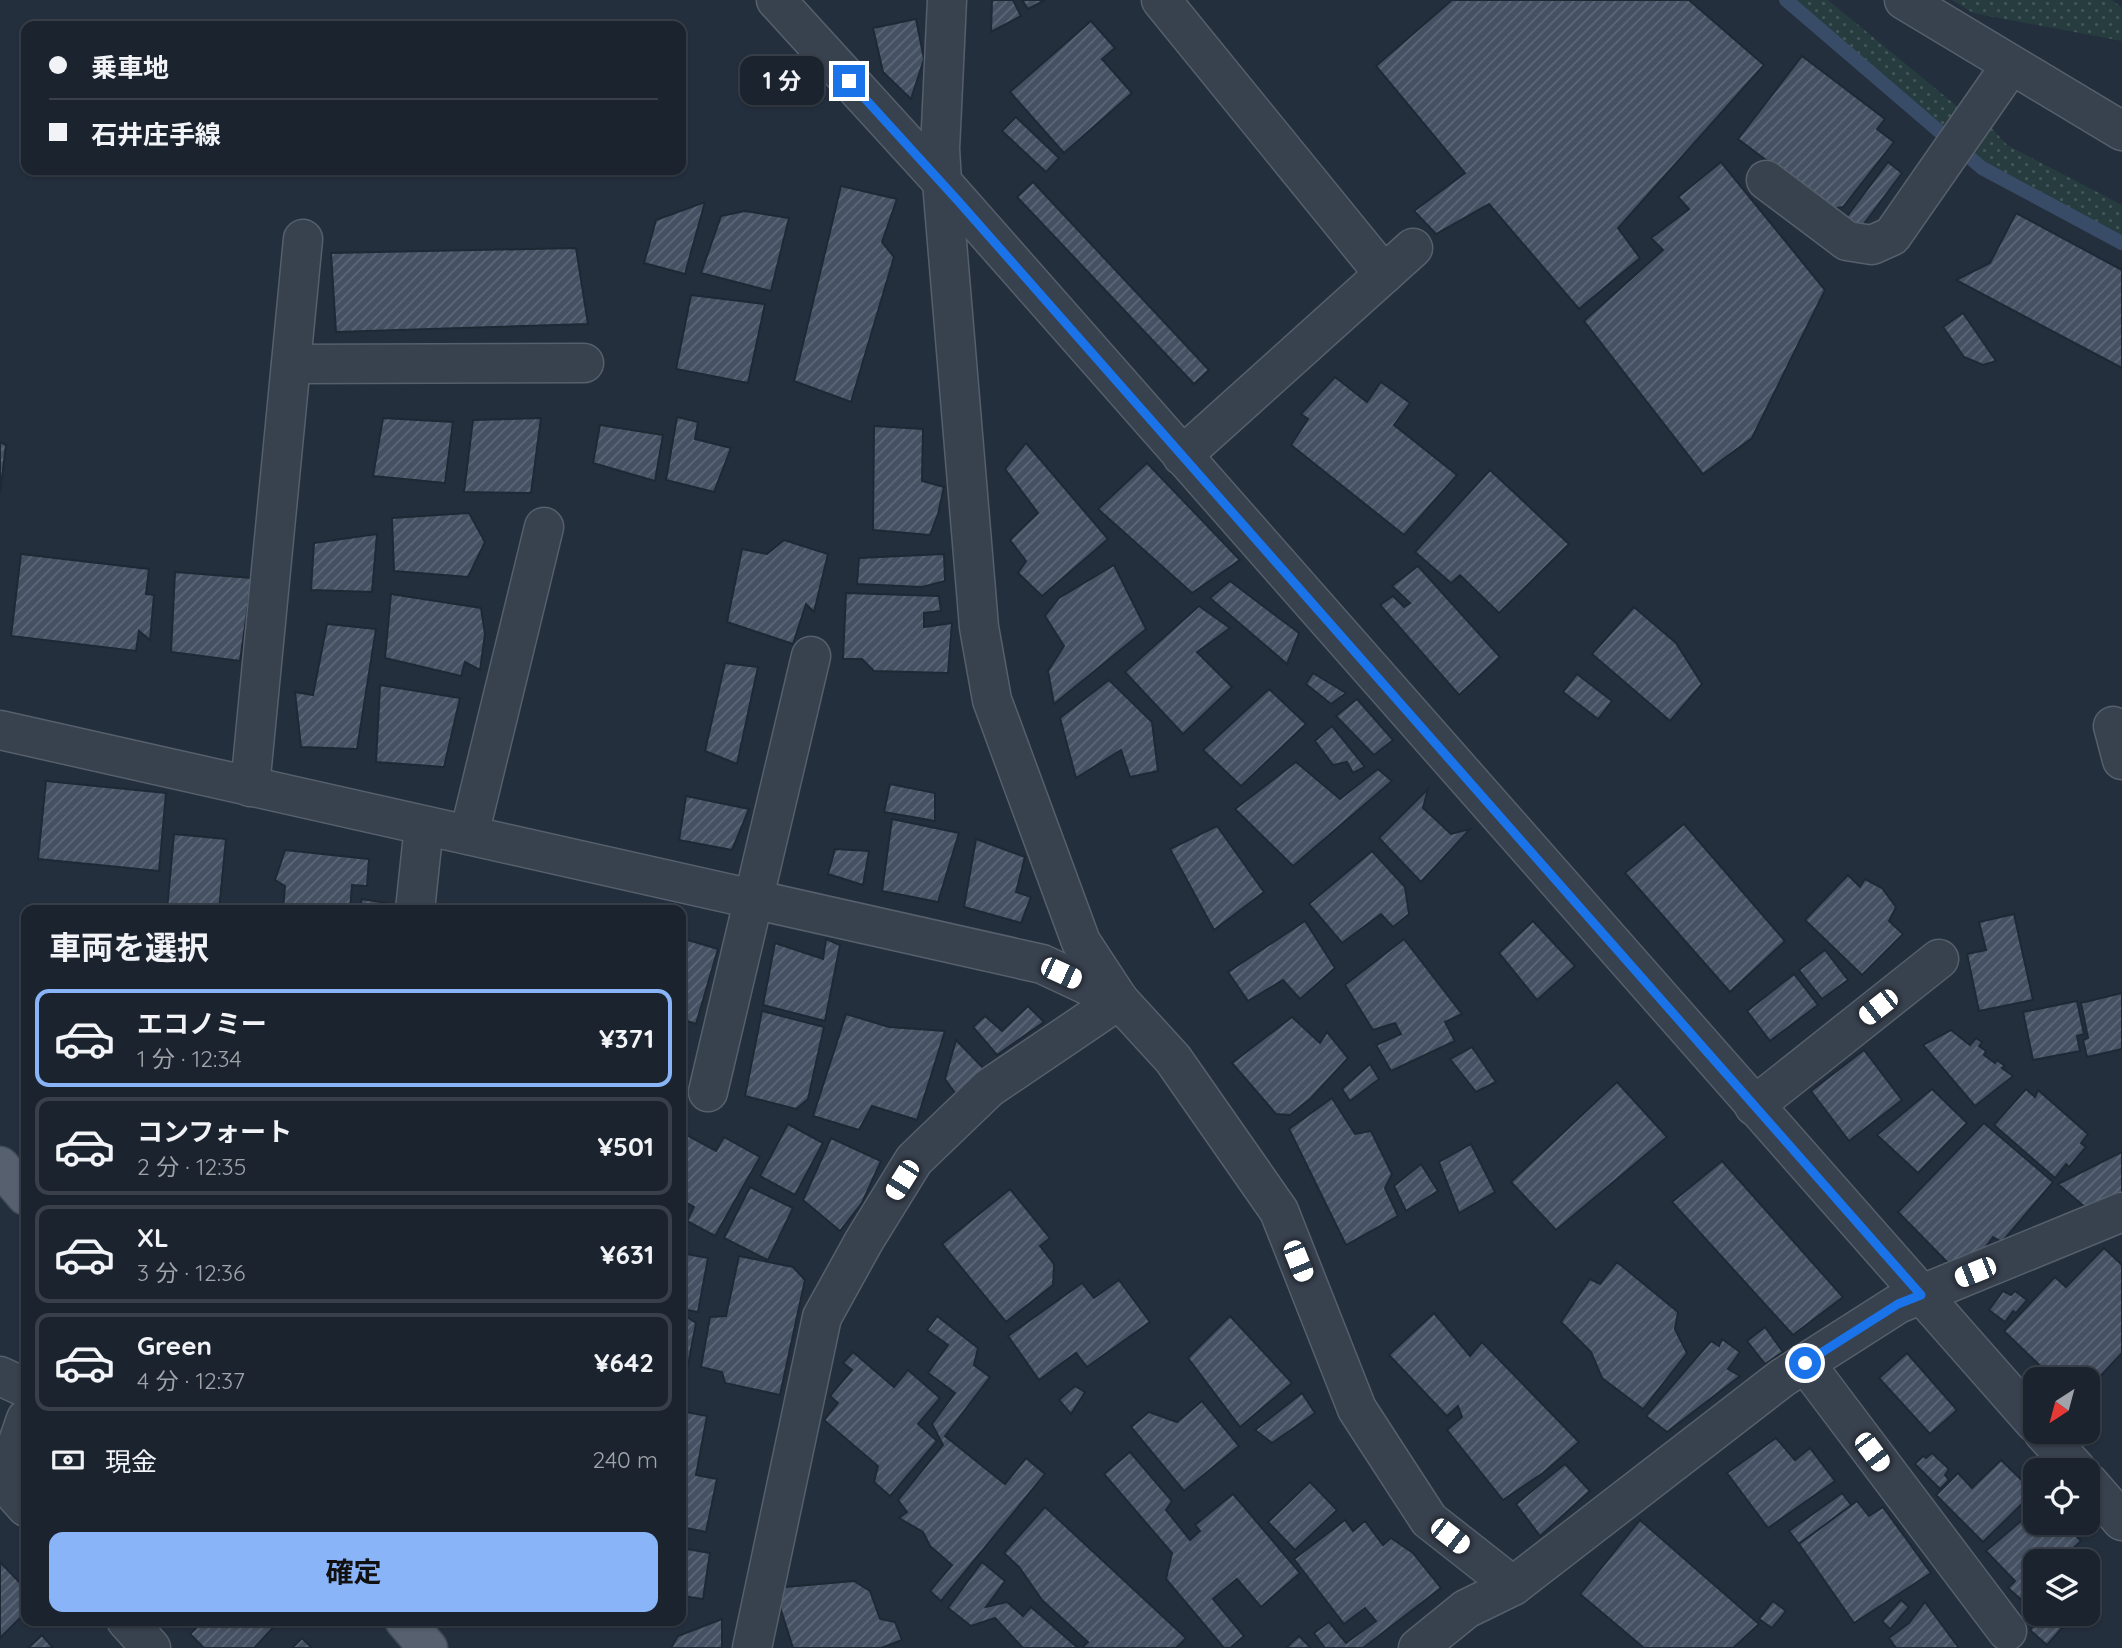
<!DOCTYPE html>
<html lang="ja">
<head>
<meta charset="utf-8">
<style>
  :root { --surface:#1b232e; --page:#282f3a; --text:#f1f3f6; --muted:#a0a4aa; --line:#39404a; --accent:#8ab4f8 }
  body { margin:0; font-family:Quicksand,"Noto Sans JP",sans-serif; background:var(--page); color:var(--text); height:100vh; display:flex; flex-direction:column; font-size:26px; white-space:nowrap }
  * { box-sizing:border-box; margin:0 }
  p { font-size:23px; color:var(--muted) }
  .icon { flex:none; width:38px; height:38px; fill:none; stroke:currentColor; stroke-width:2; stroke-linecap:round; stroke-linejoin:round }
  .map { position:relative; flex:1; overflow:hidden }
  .side { position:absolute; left:21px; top:905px; width:665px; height:721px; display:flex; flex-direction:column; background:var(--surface); border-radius:14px; box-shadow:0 2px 5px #0004,0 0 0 2px var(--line) }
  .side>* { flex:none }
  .guide { position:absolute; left:21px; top:21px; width:665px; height:154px; border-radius:14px; box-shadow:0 2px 5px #0004,0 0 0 2px var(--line); display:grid; align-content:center; height:154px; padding:0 28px; background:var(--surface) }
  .needle { width:46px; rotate:216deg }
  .buttons { position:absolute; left:2023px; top:1367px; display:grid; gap:14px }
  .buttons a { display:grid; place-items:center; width:77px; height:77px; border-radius:14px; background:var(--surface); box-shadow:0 2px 5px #0004,0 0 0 2px var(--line); font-size:35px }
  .end { position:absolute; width:32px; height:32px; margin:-16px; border:9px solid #1a73e8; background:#fff; box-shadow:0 0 0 4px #fff }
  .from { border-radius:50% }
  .bubble { position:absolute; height:49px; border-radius:14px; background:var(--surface); box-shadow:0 2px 5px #0004,0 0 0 2px var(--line); font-size:23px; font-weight:700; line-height:49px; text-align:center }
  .car { position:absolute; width:21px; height:42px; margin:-21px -10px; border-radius:9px; box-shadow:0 0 5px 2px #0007; background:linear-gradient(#fff 24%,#345 0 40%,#fff 0 76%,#345 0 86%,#fff 0) }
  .guide b { display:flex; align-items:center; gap:24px; height:66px; font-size:26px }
  .guide b+b { border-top:2px solid var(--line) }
  .guide i { width:18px; height:18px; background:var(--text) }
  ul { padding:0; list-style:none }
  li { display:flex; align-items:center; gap:21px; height:98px; margin:0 14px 10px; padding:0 14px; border:4px solid var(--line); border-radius:14px }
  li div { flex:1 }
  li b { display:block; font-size:26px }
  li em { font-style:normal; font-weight:700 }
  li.current { border-color:var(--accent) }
  li>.icon { width:63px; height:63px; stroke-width:1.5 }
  h2 { padding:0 28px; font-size:32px; line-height:84px }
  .pay { display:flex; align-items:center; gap:18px; height:77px; padding:0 28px; font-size:26px }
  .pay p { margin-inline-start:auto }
  .button { display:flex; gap:14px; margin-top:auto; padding:14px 28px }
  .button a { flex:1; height:80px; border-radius:14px; background:var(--accent); color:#111; font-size:28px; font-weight:700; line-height:80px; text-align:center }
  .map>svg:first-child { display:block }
  .grass { fill:url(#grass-dots) }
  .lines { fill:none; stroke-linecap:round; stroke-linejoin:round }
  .stream { stroke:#394c67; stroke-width:14 }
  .building { fill:url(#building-hatch); stroke:#1f2835; stroke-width:2 }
  .minor-casing { stroke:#565f6c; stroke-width:41 }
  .major-casing { stroke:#414a57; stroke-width:41 }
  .minor { stroke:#38414e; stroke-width:38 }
  .major { stroke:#56606e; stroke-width:38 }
  .route { stroke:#1a73e8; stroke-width:9 }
</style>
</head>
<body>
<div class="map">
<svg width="2122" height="1648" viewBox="0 0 2122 1648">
  <defs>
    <pattern id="grass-dots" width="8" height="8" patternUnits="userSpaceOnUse" patternTransform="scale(1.75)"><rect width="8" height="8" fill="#263c3f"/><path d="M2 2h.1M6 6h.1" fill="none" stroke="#435659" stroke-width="1.8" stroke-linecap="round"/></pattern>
    <pattern id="building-hatch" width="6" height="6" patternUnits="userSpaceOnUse" patternTransform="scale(1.75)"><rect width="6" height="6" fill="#455162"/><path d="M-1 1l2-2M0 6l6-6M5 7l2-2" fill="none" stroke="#5d6877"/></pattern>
  </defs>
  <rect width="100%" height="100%" fill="#242f3e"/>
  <g class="grass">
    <polygon points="1792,0 1828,0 1959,108 1943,130"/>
    <polygon points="1952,0 2112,0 2122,8 2122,41 1973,13"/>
    <polygon points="1986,122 2007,145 2122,205 2122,238 1983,163 1971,150"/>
  </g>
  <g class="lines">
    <polyline class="stream" points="1786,0 1982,168 2122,243"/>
  </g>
  <g class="building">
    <polygon points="992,0 1013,0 1021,16 991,32"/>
    <polygon points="1022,0 1045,0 1028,9"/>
    <polygon points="1452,0 1689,0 1764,65 1618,228 1640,258 1579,309 1489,204 1436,234 1414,211 1465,173 1376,66"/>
    <polygon points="916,19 924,59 911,99 883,72 873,28"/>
    <polygon points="1091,21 1115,48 1102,59 1132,93 1064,153 1010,92"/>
    <polygon points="1802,56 1885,119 1877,129 1894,142 1843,207 1831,209 1738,139"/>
    <polygon points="1016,117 1059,158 1046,172 1002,131"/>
    <polygon points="1721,162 1825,290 1752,438 1703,474 1584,321 1663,250 1651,238 1689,209 1678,197"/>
    <polygon points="1888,162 1902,173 1860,229 1845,219"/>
    <polygon points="1033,182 1209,370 1194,384 1017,197"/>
    <polygon points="841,186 897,199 882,242 894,257 851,402 794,381"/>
    <polygon points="705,202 685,274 644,263 656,220"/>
    <polygon points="745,211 789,218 771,291 701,273 721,216"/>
    <polygon points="2016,213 2122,270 2122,368 1956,280 1990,263"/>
    <polygon points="576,248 588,324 336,332 331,253"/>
    <polygon points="691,295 765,304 748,383 676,369"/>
    <polygon points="1963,313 1996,361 1983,365 1964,357 1943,327"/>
    <polygon points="1335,377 1367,402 1381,382 1410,403 1394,425 1457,475 1404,535 1291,445 1308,419 1301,414"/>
    <polygon points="677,417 698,422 695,439 731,448 714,492 666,480"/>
    <polygon points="383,418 453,422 445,483 373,476"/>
    <polygon points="541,418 531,493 464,492 473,420"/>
    <polygon points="600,425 663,435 655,481 593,463"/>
    <polygon points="874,426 923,429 922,481 944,487 938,514 930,535 873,530"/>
    <polygon points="0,442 6,445 0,494"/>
    <polygon points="1026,443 1108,539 1042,596 1018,573 1026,561 1010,540 1038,513 1005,469"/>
    <polygon points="1147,463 1240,560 1192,593 1098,509"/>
    <polygon points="1490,470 1569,544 1499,613 1460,575 1451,583 1415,552"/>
    <polygon points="469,513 485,542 468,577 394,571 392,518"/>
    <polygon points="377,534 372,592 311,590 314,543"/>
    <polygon points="784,540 828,554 814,612 806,604 793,644 727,622 742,549 767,554"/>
    <polygon points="21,554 149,569 146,594 154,595 150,640 139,631 136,651 11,636"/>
    <polygon points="944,554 945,581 922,587 857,584 859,558"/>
    <polygon points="1114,565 1146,629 1054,704 1048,671 1064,646 1045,616 1059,598"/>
    <polygon points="1418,566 1500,657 1459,695 1380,605 1393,596 1404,607 1410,603 1392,586"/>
    <polygon points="175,572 252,578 240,661 171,652"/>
    <polygon points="1230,581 1299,633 1287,664 1210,598"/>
    <polygon points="846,593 939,596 941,611 924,613 924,627 952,623 948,673 874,671 862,659 843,659"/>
    <polygon points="391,594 481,608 485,634 480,670 465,662 461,676 385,658"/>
    <polygon points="1199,606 1230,628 1197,652 1232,687 1183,734 1125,672"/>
    <polygon points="1634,607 1676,643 1702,684 1670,721 1592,654"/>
    <polygon points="327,624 376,629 357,749 301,747 295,692 313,695"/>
    <polygon points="725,663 758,667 737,764 705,751"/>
    <polygon points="1313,673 1346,693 1331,704 1306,684"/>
    <polygon points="1577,674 1612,701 1598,719 1563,692"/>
    <polygon points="1109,680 1152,722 1158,771 1130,777 1121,750 1076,778 1060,718"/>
    <polygon points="380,685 460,698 444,767 376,762"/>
    <polygon points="1269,689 1306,724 1241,786 1203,750"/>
    <polygon points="1357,699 1393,740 1374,755 1336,716"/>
    <polygon points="1332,726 1365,767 1353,773 1347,762 1333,765 1315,741"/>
    <polygon points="1296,762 1340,799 1378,769 1392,781 1293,866 1235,809"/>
    <polygon points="46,781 166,793 159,871 38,859"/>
    <polygon points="890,784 935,793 935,821 884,812"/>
    <polygon points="1428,789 1423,808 1451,834 1470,829 1421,882 1379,838"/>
    <polygon points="686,796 749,809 732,850 679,840"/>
    <polygon points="892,819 959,833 938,902 882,891"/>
    <polygon points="1684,824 1785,941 1730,992 1625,873"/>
    <polygon points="1217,826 1264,892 1214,930 1170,849"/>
    <polygon points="174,834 226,839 219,910 167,910"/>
    <polygon points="976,839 1025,857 1016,892 1031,897 1021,923 964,907"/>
    <polygon points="835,849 869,851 863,885 828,874"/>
    <polygon points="285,850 369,859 367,886 352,885 350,910 283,910 285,886 275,880"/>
    <polygon points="1372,851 1405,887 1409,914 1393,927 1381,914 1342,943 1309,904"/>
    <polygon points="1848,875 1860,887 1865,879 1882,888 1896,907 1889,921 1903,934 1862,975 1805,920"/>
    <polygon points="362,899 392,904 391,910 359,910"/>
    <polygon points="2014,914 2033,1000 1979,1011 1967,954 1986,950 1979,922"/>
    <polygon points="1305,921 1335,968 1300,999 1283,980 1248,1001 1228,972"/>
    <polygon points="1533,921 1575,966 1537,1000 1499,953"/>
    <polygon points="681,938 718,949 696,1024 681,1019"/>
    <polygon points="826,939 840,945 825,1021 763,1005 775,943 823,959"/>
    <polygon points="1404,939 1462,1014 1445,1022 1455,1041 1391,1071 1376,1045 1401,1034 1395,1023 1373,1030 1345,985"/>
    <polygon points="1825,950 1848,980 1822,999 1799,970"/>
    <polygon points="1794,974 1818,1005 1770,1041 1747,1011"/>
    <polygon points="2122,993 2122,1049 2087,1057 2083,1040 2088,1038 2081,1003"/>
    <polygon points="2077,1001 2084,1034 2077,1036 2080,1051 2033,1060 2023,1012"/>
    <polygon points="1028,1006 1044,1022 997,1055 973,1027 985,1016 1002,1031"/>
    <polygon points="762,1011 824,1027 808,1099 796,1109 745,1096"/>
    <polygon points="846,1014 889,1027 945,1031 917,1120 872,1106 859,1130 813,1116"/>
    <polygon points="1292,1017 1320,1043 1327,1032 1348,1058 1311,1098 1290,1115 1276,1114 1232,1063"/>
    <polygon points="1951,1030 1970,1045 1976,1038 1982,1042 1979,1046 1986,1051 1984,1055 1995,1063 1997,1060 2005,1066 2002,1068 2013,1076 1975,1106 1923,1045"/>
    <polygon points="956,1040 986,1071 955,1093 945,1079"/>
    <polygon points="1472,1047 1496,1082 1476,1092 1450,1059"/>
    <polygon points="1864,1050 1902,1100 1849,1141 1811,1091"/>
    <polygon points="1370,1064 1379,1079 1350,1101 1342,1089"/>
    <polygon points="1617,1082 1667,1137 1556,1230 1511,1182"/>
    <polygon points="1932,1089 1967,1123 1918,1173 1877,1135"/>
    <polygon points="2026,1089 2035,1097 2038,1090 2088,1134 2081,1143 2086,1147 2069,1167 2066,1164 2055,1178 1994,1125"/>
    <polygon points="1332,1098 1355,1134 1371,1131 1392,1174 1385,1188 1398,1216 1346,1245 1289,1129"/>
    <polygon points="1984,1123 2053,1182 2002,1242 1993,1237 1979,1256 1950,1265 1898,1212"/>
    <polygon points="788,1124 823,1143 795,1195 760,1176"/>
    <polygon points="683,1133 716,1151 724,1137 760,1157 715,1236 687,1221 694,1207 683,1201 681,1205 681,1136"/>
    <polygon points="831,1138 881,1161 862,1203 840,1231 803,1200"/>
    <polygon points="1471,1144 1495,1192 1459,1213 1439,1162"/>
    <polygon points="2122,1152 2122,1194 2087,1209 2058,1184"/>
    <polygon points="1722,1161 1843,1297 1793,1335 1672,1202"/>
    <polygon points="1421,1164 1438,1191 1406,1211 1394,1186"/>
    <polygon points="750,1187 793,1208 768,1260 724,1238"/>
    <polygon points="1010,1189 1050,1238 1040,1246 1054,1264 1053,1285 1006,1322 942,1244"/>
    <polygon points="2104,1248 2122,1265 2122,1353 2088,1389 2088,1379 2054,1379 2004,1331 2055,1277 2066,1287"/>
    <polygon points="681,1253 708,1258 698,1312 681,1309"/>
    <polygon points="739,1256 793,1267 805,1280 780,1395 725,1383 722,1372 701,1367 710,1317 726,1316"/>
    <polygon points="1617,1262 1678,1312 1675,1329 1687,1353 1643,1409 1602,1378 1591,1352 1561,1322 1590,1279 1600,1284"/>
    <polygon points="1119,1280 1150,1322 1087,1367 1076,1353 1039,1380 1008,1336 1082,1283 1094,1298"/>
    <polygon points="2003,1291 2011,1295 2015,1291 2027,1300 2016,1313 2013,1311 2005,1322 1989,1310"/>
    <polygon points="681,1313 696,1323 683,1392 681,1391"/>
    <polygon points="1434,1313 1470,1356 1482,1342 1579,1442 1543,1473 1503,1500 1447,1430 1462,1417 1458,1406 1447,1416 1389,1355"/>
    <polygon points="937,1316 978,1348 974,1365 990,1377 945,1436 1005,1484 1026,1458 1045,1474 941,1601 930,1591 952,1565 930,1546 923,1532 899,1518 907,1512 898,1500 943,1445 932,1424 955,1393 928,1373 948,1345 927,1330"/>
    <polygon points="1230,1316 1292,1383 1240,1427 1188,1358"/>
    <polygon points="1765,1327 1783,1352 1765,1364 1747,1341"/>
    <polygon points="1722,1339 1740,1352 1728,1369 1740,1376 1667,1432 1646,1416 1711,1341 1719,1346"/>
    <polygon points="853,1352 894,1387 908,1370 940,1398 918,1424 937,1441 890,1496 874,1482 878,1466 824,1420 838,1403 830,1396 852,1370 843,1363"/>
    <polygon points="1907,1353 1957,1410 1930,1434 1879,1378"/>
    <polygon points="1075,1386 1085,1392 1071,1414 1059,1400"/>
    <polygon points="1302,1393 1315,1413 1272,1443 1255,1430"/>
    <polygon points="1202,1401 1239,1446 1184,1491 1131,1427 1149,1412 1177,1422"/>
    <polygon points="681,1411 707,1416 696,1475 717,1479 706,1532 681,1527"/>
    <polygon points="1776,1438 1795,1460 1810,1448 1835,1481 1768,1528 1727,1473"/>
    <polygon points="1130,1452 1172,1501 1166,1510 1190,1540 1200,1531 1195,1525 1233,1494 1300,1573 1261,1607 1237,1579 1213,1599 1244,1636 1230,1648 1224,1648 1166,1579 1172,1553 1104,1474"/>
    <polygon points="1932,1453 1949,1469 1945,1475 1949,1480 1940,1489 1915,1464 1923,1456 1926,1458"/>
    <polygon points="2001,1460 2034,1492 1983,1542 1936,1495 1958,1473 1972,1488"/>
    <polygon points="1565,1464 1590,1491 1540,1536 1516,1504"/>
    <polygon points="1310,1482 1337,1510 1295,1550 1268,1522"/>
    <polygon points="1842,1493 1852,1506 1799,1544 1789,1531"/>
    <polygon points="1857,1501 1869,1516 1883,1507 1931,1573 1854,1623 1799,1544"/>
    <polygon points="1045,1507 1186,1638 1176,1648 1082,1648 1088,1642 1042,1600 1019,1567 1004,1553"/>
    <polygon points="2035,1509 2035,1522 2064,1522 2081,1541 2069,1552 2079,1561 2035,1561 2035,1612 2008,1588 2015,1581 1986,1551"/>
    <polygon points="1345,1520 1353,1531 1365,1521 1383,1545 1391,1538 1413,1553 1441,1588 1363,1648 1325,1648 1314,1633 1329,1622 1346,1643 1376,1621 1365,1608 1344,1624 1294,1559"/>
    <polygon points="1640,1520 1759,1624 1733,1648 1644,1648 1580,1594"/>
    <polygon points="681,1548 710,1553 703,1599 682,1596 681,1602"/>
    <polygon points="0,1562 26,1589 26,1612 0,1638"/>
    <polygon points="982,1562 1005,1581 986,1607 1007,1602 1023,1616 1031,1607 1078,1648 1023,1648 995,1618 971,1626 948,1608"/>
    <polygon points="854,1581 870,1591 880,1619 895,1622 902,1640 881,1648 793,1648 774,1588"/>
    <polygon points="1901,1600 1909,1607 1890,1629 1882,1621"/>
    <polygon points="1773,1601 1786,1611 1772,1628 1759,1619"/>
    <polygon points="1925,1602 1959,1648 1896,1648 1889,1638 1909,1623"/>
    <polygon points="2037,1614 2046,1614 2062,1628 2047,1645 2030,1630 2041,1617"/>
    <polygon points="722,1619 722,1648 671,1648 678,1636"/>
    <polygon points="204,1620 280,1620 254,1648 204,1648 190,1634"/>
    <polygon points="42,1635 53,1648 28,1648"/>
    <polygon points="1299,1636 1311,1648 1286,1648"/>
    <polygon points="302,1638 312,1648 292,1648"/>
  </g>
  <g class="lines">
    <defs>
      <g id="minor">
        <polyline points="776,0 942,182 2035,1423"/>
        <polyline points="947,0 940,149 942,182 979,627 992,700 1081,942 1119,1000 1173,1059 1279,1211 1357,1409 1429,1520 1513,1586"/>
        <polyline points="1161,0 1384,274"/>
        <polyline points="1904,0 2122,131"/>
        <polyline points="1766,180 1847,241 1872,245 1892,236 2011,65"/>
        <polyline points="291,364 584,363"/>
        <polyline points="1182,456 1413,248"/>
        <polyline points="2113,726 2122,760"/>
        <polyline points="0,730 1042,964 1119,1000"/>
        <polyline points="250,787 303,239"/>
        <polyline points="469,835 544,527"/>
        <polyline points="415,910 424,826"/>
        <polyline points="708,1092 811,656"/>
        <polyline points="1754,1106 1939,959"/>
        <polyline points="1805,1363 2007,1631"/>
        <polyline points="0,1376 26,1388"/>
        <polyline points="26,1419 4,1482 26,1507"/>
        <polyline points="2043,1432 2077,1470"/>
        <polyline points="2088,1482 2122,1521"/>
        <polyline points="126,1620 151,1648"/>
        <polyline points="752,1648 822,1317 864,1241 914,1160 989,1088 1119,1000"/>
        <polyline points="1418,1648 1466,1609 1513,1586 1782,1378 1898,1304 2122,1212"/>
      </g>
      <g id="major">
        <polyline points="0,1166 26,1196"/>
        <polyline points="404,1620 428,1648"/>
      </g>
    </defs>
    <use href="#minor" class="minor-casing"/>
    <use href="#major" class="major-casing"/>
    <use href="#minor" class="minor"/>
    <use href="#major" class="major"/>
  </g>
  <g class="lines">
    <polyline class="route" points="849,81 959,202 1921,1295 1898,1304 1805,1363"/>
  </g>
</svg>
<div class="buttons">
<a><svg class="needle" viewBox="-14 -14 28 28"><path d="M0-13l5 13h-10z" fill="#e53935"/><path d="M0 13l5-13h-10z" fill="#a0a4aa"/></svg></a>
<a><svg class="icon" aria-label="locate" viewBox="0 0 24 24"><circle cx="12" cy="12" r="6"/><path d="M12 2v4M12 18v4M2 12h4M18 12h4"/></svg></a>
<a><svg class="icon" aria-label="layers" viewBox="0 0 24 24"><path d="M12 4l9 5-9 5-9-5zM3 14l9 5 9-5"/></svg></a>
</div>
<i class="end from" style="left:1805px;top:1363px"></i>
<i class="end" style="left:849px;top:81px"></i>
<div class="bubble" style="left:740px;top:56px;width:84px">1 分</div>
<i class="car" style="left:1061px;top:973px;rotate:115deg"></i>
<i class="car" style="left:1878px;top:1007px;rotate:232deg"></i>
<i class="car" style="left:902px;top:1180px;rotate:212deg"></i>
<i class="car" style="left:1298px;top:1261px;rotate:158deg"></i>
<i class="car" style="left:1975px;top:1272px;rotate:248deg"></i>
<i class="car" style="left:1872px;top:1452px;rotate:143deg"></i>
<i class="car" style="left:1450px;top:1536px;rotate:128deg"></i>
<div class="guide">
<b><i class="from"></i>乗車地</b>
<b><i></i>石井庄手線</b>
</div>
<section class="side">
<h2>車両を選択</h2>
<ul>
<li class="current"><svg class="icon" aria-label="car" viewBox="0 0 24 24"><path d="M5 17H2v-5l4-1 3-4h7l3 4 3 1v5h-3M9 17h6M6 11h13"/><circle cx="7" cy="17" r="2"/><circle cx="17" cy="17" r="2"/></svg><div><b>エコノミー</b><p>1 分 · 12:34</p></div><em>¥371</em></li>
<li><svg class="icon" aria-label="car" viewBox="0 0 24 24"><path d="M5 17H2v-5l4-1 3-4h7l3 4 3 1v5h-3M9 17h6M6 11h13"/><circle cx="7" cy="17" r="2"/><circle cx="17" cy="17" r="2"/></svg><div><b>コンフォート</b><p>2 分 · 12:35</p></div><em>¥501</em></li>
<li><svg class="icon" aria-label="car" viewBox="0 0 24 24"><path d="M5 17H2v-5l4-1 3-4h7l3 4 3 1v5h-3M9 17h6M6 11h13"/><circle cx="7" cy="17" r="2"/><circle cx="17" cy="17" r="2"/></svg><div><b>XL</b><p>3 分 · 12:36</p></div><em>¥631</em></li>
<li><svg class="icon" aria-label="car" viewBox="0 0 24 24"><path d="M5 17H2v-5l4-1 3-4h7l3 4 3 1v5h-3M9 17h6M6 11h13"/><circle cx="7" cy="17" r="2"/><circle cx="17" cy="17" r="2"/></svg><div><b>Green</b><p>4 分 · 12:37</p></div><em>¥642</em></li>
</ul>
<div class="pay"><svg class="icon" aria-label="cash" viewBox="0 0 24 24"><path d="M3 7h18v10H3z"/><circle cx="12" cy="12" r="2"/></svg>現金<p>240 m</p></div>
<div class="button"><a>確定</a></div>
</section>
</div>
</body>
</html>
